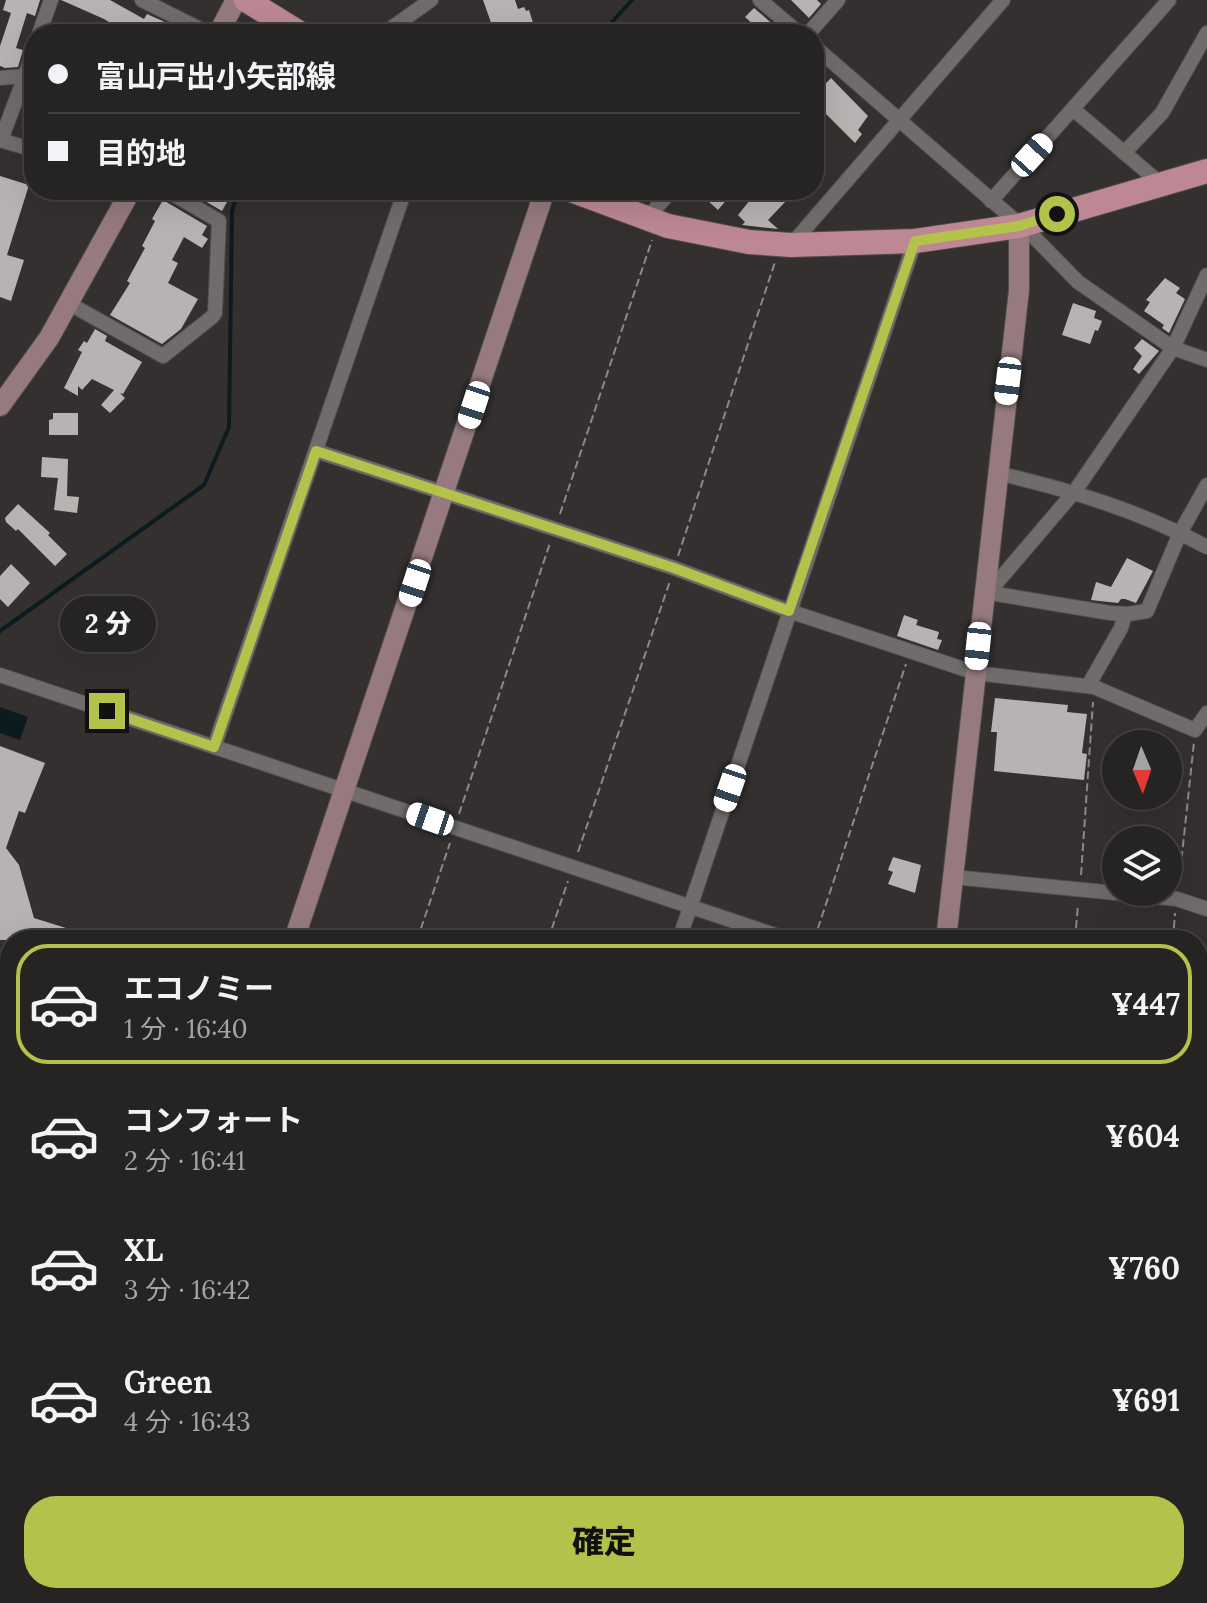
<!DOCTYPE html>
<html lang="ja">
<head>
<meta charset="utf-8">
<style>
  :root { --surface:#262423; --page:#2e2c2b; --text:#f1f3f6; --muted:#a4a4a6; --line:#424141; --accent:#b3c24b }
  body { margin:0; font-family:Lora,"Noto Sans JP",serif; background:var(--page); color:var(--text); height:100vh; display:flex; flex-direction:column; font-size:30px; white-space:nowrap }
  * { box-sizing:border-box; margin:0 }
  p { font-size:26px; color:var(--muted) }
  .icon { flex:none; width:44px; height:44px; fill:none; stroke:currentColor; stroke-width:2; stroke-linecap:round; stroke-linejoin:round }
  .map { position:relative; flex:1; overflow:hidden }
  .sheet { position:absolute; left:0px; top:930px; width:1208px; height:674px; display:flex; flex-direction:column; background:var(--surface); border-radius:32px 32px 0 0; box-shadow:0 8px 32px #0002,0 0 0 2px var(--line) }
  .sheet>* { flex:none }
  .top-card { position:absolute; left:24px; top:24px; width:800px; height:176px; border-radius:32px; box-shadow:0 8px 32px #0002,0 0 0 2px var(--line); display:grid; align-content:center; height:176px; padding:0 24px; background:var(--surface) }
  .needle { width:52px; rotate:178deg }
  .tools { position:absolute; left:1102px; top:730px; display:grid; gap:16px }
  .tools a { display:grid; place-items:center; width:80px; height:80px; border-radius:50%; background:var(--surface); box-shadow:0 8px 32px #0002,0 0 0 2px var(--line); font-size:40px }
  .end { position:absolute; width:36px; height:36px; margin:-18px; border:10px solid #b3c24b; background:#111; box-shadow:0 0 0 4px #111 }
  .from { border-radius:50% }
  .bubble { position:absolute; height:56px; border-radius:28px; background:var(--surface); box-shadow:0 8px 32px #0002,0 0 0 2px var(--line); font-size:26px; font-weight:800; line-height:56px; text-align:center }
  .car { position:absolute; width:24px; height:48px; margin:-24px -12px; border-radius:10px; box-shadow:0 0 6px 2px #0007; background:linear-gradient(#fff 24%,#345 0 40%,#fff 0 76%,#345 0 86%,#fff 0) }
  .top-card b { display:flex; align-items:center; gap:28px; height:76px; font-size:30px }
  .top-card b+b { border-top:2px solid var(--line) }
  .top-card i { width:20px; height:20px; background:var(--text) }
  ul { padding:14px 0 0; list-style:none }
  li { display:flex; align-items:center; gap:24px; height:120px; margin:0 16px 12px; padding:0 8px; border:4px solid transparent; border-radius:32px }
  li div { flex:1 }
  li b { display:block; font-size:30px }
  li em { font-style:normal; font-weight:800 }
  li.on { border-color:var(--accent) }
  li>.icon { width:72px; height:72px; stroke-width:1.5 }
  .cta { display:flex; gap:16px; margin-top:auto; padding:16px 24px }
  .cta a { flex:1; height:92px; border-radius:32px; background:var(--accent); color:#111; font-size:32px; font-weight:800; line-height:92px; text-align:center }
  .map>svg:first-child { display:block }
  .green { fill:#2b4c17 }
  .water { fill:#0c1b20 }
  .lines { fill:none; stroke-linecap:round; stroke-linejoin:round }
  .stream { stroke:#0c1b20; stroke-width:4 }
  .building { fill:#b7b3b2 }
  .street-casing { stroke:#4f4c4c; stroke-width:16 }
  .secondary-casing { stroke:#4f4c4c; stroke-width:22 }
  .primary-casing { stroke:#4f4c4c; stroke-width:26 }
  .path { stroke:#8c8989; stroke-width:2; stroke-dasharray:8 4; stroke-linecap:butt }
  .street { stroke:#706c6b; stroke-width:14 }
  .secondary { stroke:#967a7f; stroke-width:20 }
  .primary { stroke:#bd8893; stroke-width:24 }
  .route { stroke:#b3c24b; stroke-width:10 }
</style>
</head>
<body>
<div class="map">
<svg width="1207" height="1603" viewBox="0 0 1207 1603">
  <rect width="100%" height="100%" fill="#33302f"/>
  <polygon class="green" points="619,1594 712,1594 707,1603 616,1603"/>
  <polygon class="water" points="0,707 28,717 20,740 0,733"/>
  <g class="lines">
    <g class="stream">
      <polyline points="601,34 632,0"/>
      <polyline points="0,631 204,485 229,427 232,212 238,190"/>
    </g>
  </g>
  <g class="building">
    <polygon points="6,0 40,0 35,16 27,13 16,48 23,50 18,67 5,68 0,66 0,46 11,13 3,10"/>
    <polygon points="61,0 110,0 144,19 147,14 167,23 161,34 128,34 113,28 114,25 104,19"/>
    <polygon points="483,0 515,0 518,9 524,7 526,11 529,10 534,26 520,31 517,23 494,31"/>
    <polygon points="791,0 817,0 821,4 809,18"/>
    <polygon points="754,8 768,20 782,34 764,34 745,17"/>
    <polygon points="831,78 868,116 858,130 862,134 855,143 814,102 814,96"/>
    <polygon points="0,176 29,185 7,255 24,260 11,301 0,297"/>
    <polygon points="186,190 207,190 227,202 222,211"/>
    <polygon points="696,190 723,190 730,196 718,210"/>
    <polygon points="758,190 774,190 786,201 768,220 778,229 742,225 745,222 738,215"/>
    <polygon points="163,200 207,226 202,235 208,239 202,248 184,237 172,260 178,263 168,283 198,299 181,329 162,344 110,315 130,283 127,281 145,248 142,246 155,221 152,219"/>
    <polygon points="1165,278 1180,288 1176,293 1185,299 1169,333 1162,328 1164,325 1144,311 1150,302 1146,300"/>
    <polygon points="1073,303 1096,311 1094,318 1102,321 1098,331 1095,330 1090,344 1062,335"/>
    <polygon points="95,329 107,336 105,341 142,362 123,394 120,393 125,398 110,413 101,405 114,390 92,379 82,390 78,386 78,396 64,388 82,352 78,350 84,341 87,343"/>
    <polygon points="1142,339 1159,351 1139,374 1133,369 1142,356 1134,348"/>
    <polygon points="53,413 78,413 78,435 49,435 49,420 53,419"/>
    <polygon points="42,457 68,459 67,496 79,497 77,513 54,510 58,478 41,477"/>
    <polygon points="18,504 50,533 48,535 67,554 55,566 18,529 16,531 6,522 5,518"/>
    <polygon points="1127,558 1153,571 1136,603 1125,599 1121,599 1118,603 1091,600 1096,582 1111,587"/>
    <polygon points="11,564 30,583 8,607 0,599 0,576"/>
    <polygon points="904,615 918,620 916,625 939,632 937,639 942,640 938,650 897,636"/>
    <polygon points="995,698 1068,705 1067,712 1087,714 1082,753 1087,754 1084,780 994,771 997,732 991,732"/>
    <polygon points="0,746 45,763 25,813 19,811 6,848 19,865 34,918 66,928 63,940 0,940"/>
    <polygon points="893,857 921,865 915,893 888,884 893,872 888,870"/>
  </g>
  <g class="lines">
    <defs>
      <g id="street">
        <polyline points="142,0 210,34"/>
        <polyline points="760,0 800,34"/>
        <polyline points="39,34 51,0"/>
        <polyline points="387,34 390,29 431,0"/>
        <polyline points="808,34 838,0"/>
        <polyline points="814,46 1034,237 1078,282 1173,348 1207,360"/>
        <polyline points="0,78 25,76 34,49"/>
        <polyline points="1073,109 1161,184"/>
        <polyline points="0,140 34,150"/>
        <polyline points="1,140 25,76 34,76"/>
        <polyline points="1124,153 1162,113 1207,33"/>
        <polyline points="991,201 1169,0"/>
        <polyline points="647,218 672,190"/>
        <polyline points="791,245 1003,0"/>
        <polyline points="68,303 163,356 212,317 215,313 219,221 166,190"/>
        <polyline points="316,451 674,568 789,611 976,673 1094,687 1195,730 1207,713"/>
        <path d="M997 473C1073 491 1138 510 1207 547"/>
        <polyline points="984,592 1110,613 1128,614 1147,611 1180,533 1207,485"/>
        <polyline points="988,593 1075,491 1173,348 1207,275"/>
        <polyline points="0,675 790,940"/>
        <polyline points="1088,686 1121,628 1125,614"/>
        <polyline points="214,747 405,190"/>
        <polyline points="953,877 1177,899 1207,909"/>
        <polyline points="679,940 915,241"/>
        <polyline points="0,1067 10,1070"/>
        <polyline points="0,1154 10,1158"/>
        <polyline points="0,1241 10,1245"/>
        <polyline points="0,1332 10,1335"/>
        <polyline points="1198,1344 1207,1345"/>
        <polyline points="0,1421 10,1425"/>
        <polyline points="267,1594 293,1603"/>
        <polyline points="508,1594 520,1598"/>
        <polyline points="767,1594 787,1603"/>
        <polyline points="1006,1594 1048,1603"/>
        <polyline points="22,1603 23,1594"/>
        <polyline points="136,1603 138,1594"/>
        <polyline points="221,1603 223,1594"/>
        <polyline points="609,1603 612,1594"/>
        <polyline points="716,1603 721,1594"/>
        <polyline points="963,1603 966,1594"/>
      </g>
      <g id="secondary">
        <polyline points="218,34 236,0"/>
        <polyline points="0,406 49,338 131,190"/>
        <polyline points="294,940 545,190"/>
        <polyline points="946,940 1019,290 1019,226"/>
        <polyline points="0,1015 10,1018"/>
        <polyline points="81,1603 82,1594"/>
        <polyline points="858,1603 862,1594"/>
      </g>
      <g id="primary">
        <polyline points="246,0 301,34"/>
        <polyline points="571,190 668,226 749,242 791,245 915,241 1019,226 1207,171"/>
      </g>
    </defs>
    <use href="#street" class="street-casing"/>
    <use href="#secondary" class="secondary-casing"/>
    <use href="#primary" class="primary-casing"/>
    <g class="path">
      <polyline points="560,514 652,240"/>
      <polyline points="678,556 775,262"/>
      <polyline points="459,814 550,543"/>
      <polyline points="578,852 670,581"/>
      <polyline points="1081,875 1093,702"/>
      <polyline points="1179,883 1194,742"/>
      <polyline points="417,940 450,843"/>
      <polyline points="548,940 568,881"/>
      <polyline points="814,940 906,664"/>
      <polyline points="1075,940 1078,905"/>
      <polyline points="1173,940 1175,913"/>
      <polyline points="676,1594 683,1603"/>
      <polyline points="626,1599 630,1594"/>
      <polyline points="1127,1603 1128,1594"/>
    </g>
    <use href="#street" class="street"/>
    <use href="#secondary" class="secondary"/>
    <use href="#primary" class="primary"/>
  </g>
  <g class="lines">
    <polyline class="route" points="107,711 214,747 316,451 674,568 789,611 915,241 1019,226 1057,214"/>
  </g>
</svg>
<div class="tools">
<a><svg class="needle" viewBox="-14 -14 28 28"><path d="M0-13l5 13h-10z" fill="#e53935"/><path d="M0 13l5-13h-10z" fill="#a4a4a6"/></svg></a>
<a><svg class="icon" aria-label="layers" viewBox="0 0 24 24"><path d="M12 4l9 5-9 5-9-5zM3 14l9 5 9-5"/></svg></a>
</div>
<i class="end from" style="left:1057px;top:214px"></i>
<i class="end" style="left:107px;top:711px"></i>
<div class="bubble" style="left:60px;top:596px;width:96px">2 分</div>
<i class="car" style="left:1032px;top:155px;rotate:42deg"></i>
<i class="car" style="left:1008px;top:381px;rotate:187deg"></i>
<i class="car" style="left:474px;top:405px;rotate:198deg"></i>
<i class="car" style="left:415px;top:583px;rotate:198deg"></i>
<i class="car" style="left:978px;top:646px;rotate:186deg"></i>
<i class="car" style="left:730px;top:788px;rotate:199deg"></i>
<i class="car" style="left:430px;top:819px;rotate:289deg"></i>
<div class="top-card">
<b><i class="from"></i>富山戸出小矢部線</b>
<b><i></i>目的地</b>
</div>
<section class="sheet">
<ul>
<li class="on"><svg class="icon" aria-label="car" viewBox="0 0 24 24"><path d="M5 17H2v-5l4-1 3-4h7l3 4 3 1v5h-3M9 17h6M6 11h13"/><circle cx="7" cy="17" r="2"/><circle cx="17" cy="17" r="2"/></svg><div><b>エコノミー</b><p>1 分 · 16:40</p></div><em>¥447</em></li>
<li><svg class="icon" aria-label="car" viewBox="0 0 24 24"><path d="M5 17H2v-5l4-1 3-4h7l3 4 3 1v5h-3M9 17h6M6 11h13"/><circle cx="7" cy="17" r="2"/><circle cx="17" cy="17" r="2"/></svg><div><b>コンフォート</b><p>2 分 · 16:41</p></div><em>¥604</em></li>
<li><svg class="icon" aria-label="car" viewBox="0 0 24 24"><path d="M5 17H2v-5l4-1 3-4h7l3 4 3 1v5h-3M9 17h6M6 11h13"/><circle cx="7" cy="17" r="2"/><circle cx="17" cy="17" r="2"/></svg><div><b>XL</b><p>3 分 · 16:42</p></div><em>¥760</em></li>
<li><svg class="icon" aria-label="car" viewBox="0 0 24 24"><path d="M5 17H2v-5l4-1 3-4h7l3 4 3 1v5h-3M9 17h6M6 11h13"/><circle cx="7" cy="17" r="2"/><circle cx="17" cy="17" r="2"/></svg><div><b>Green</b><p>4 分 · 16:43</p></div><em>¥691</em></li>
</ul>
<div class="cta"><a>確定</a></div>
</section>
</div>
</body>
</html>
